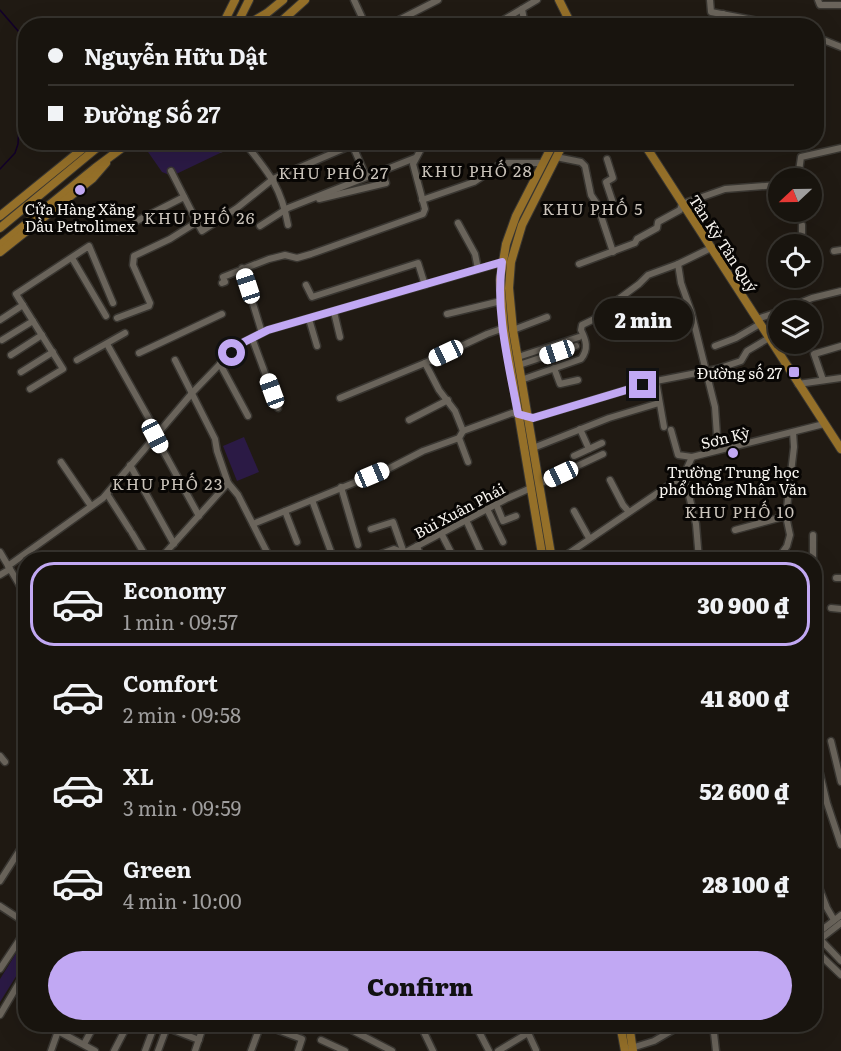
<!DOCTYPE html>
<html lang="en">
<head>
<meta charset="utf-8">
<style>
  :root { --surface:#18140e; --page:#211d17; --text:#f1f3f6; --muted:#9f9e9e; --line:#36332e; --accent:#c1a8f3 }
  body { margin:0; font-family:Literata,serif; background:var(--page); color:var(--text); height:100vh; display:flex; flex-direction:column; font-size:22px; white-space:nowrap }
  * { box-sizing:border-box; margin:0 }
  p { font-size:20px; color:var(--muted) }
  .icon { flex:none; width:33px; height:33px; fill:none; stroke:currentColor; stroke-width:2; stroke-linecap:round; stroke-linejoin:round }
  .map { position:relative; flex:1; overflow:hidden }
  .side { position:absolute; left:18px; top:552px; width:804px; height:480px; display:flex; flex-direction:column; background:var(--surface); border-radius:24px; box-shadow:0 6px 24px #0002,0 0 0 2px var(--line) }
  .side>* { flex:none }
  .guide { position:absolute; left:18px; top:18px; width:806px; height:132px; border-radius:24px; box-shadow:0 6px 24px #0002,0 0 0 2px var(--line); display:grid; align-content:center; height:132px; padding:0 30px; background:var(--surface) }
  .needle { width:39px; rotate:248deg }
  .fabs { position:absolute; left:768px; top:168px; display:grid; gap:12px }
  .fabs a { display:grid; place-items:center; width:54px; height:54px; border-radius:50%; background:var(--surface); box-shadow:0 6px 24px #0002,0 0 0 2px var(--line); font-size:30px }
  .end { position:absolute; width:27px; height:27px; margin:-14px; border:8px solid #c1a8f3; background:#111; box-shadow:0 0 0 3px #111 }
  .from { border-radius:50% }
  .bubble { position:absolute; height:42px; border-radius:21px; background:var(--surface); box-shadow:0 6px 24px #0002,0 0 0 2px var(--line); font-size:20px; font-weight:800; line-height:42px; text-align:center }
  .car { position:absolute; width:18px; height:36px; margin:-18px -9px; border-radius:8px; box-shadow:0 0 4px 2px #0007; background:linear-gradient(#fff 24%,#345 0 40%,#fff 0 76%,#345 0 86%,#fff 0) }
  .guide b { display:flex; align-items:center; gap:21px; height:57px; font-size:22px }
  .guide b+b { border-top:2px solid var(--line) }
  .guide i { width:15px; height:15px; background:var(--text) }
  ul { padding:10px 0 0; list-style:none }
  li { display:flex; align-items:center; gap:18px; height:84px; margin:0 12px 9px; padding:0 18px; border:3px solid transparent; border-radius:24px }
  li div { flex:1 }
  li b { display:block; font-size:22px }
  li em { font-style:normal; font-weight:800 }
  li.active { border-color:var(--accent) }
  li>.icon { width:54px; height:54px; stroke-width:1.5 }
  .primary-button { display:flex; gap:12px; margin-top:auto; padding:12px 30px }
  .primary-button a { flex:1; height:69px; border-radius:36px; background:var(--accent); color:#111; font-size:24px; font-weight:800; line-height:69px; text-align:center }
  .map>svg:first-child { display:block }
  .green { fill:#2b1a45 }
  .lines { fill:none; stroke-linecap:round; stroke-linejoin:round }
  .stream { stroke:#120029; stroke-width:1.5 }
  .minor-casing { stroke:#393631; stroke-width:9 }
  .major-casing { stroke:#393631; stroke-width:10 }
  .minor { stroke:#6a645b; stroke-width:6 }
  .major { stroke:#957029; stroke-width:8 }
  .route { stroke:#c1a8f3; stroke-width:8 }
  .poi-dot { fill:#c1a8f3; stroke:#080604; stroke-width:2 }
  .labels { text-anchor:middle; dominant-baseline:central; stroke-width:6; stroke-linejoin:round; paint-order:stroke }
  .poi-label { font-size:15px; fill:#f7f4ef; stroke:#080604 }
  .street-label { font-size:15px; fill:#f7f4ef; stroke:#080604 }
  .neighbourhood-label { font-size:16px; letter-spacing:1.5px; fill:#ccc5bc; stroke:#080604 }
</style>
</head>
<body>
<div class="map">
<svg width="841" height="1051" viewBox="0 0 841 1051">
  <rect width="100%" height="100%" fill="#201a13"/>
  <g class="green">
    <polygon points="238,142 239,144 172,176 162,172 146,149 154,143"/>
    <polygon points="244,437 259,472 237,481 223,446"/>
    <polygon points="25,939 25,962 0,1002 0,979"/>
  </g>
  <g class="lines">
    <polyline class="stream" points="0,10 19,32 23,42 18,144 15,153 0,169"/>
    <defs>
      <g id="minor">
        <polyline points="354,0 366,26"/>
        <polyline points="710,0 711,12 784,26"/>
        <polyline points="818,0 820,5 841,5"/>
        <polyline points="522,9 525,26"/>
        <polyline points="387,26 438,0"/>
        <polyline points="493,26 537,0"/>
        <polyline points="721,26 723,14"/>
        <polyline points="816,37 841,47"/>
        <path d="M244 142C268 172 281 186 288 225"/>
        <polyline points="351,142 366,176"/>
        <polyline points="221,148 229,142"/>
        <polyline points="556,157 581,162 585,166 591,195 597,204 613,252"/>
        <polyline points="171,171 197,222"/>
        <polyline points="798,178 801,157 841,148"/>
        <polyline points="319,199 386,183 381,170"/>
        <polyline points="422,200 474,182 502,163 543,163"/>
        <polyline points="599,213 614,206 606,182 613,178 607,159"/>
        <polyline points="458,223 475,254 478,269"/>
        <polyline points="260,226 288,208 415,158"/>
        <polyline points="117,231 184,197"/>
        <polyline points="802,244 802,225"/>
        <polyline points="834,251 841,250"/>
        <polyline points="72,258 106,316"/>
        <polyline points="579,264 635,243 637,239 657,228 658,222 680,210 682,204 725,189 778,185"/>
        <polyline points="678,264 681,283 691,311 715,407 718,450"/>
        <polyline points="242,268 262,333"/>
        <polyline points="222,283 225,282 223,277 269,259 285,255 297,258 311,254 423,214 425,209 413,164 421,149 421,142"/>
        <polyline points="306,285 312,297 418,263 425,285"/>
        <polyline points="616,301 639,284 648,275 678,264 711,248"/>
        <polyline points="782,310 812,298 841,291"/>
        <polyline points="334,312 340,337"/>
        <polyline points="447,314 501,301"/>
        <polyline points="117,318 149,306 150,303 133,265 134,256 170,239 197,222 202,231 237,208 273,179 352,145"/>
        <polyline points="309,319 317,346"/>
        <polyline points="757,319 778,312"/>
        <polyline points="0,320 23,305"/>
        <polyline points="513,330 547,317"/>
        <polyline points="252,338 278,408"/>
        <polyline points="2,340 33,321"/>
        <polyline points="107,344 157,433"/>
        <polyline points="715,346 736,338 760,324"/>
        <polyline points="139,353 222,314"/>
        <polyline points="11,355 42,335"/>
        <polyline points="518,357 579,337"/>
        <polyline points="77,360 125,333"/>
        <polyline points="175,360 215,439 217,451 228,483 238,495 271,560"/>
        <polyline points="220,364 248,416"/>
        <polyline points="519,365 576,346"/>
        <polyline points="554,368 560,384 578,380"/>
        <polyline points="21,372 53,352"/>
        <path d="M521 380 581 359C589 349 586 340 581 330L582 325 617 308"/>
        <polyline points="823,380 814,354 841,346"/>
        <polyline points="656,381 664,427"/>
        <polyline points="798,384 841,378"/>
        <polyline points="30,389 63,369 16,294 89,246 113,303"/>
        <polyline points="340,398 425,363"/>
        <polyline points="409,420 448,400"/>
        <polyline points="580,429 589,449"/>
        <polyline points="671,430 678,455 692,457"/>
        <polyline points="463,431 455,411 439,390 425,363 487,334 504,328"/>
        <polyline points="155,436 199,516"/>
        <polyline points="459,438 468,462"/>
        <polyline points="533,448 609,418 659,403"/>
        <polyline points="574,456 602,443"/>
        <polyline points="61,462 91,506"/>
        <polyline points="130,465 174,544"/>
        <polyline points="684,475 696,524 699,560"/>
        <polyline points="610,480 623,505 629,512"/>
        <polyline points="539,484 603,454"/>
        <polyline points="341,487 358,545"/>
        <polyline points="107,494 130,530"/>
        <polyline points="312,500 334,560"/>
        <polyline points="496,504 503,521 516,516"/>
        <polyline points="487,509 503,542"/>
        <polyline points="285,511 297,542"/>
        <polyline points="574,511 589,538"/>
        <polyline points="466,520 481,553"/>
        <polyline points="253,524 388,469 423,451 459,438 463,431 512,413 533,418 656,381 717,369 741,361 747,351 769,338"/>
        <polyline points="371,529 393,522 404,553 403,556 394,560"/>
        <polyline points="735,530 786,516"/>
        <polyline points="132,533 148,560"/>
        <polyline points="441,533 455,560"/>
        <polyline points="417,546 422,560"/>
        <polyline points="0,552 26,596"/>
        <polyline points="159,560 228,483"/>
        <polyline points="365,560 394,549 404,553 506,499 531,488"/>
        <polyline points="559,560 684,475 692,457 824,424"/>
        <polyline points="777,560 787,546 790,535 786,516 794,447 793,432"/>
        <polyline points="813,560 813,535"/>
        <polyline points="8,566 103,498 193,392 220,364 244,342 268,330 503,262"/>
        <polyline points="0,575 10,569"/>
        <polyline points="836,578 841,578"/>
        <polyline points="831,608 841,609"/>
        <polyline points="831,741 841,782"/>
        <polyline points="815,753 827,803 841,845"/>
        <polyline points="0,756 5,762"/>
        <polyline points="814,875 827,908 834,920"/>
        <polyline points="0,881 25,842"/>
        <polyline points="0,906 26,923"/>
        <polyline points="814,929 820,939 841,961"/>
        <polyline points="814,936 841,915"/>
        <polyline points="814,944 841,923"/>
        <polyline points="814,949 841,975"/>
        <polyline points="0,969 26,930"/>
        <polyline points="0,1015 26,971"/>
        <polyline points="158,1024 199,1040"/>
        <polyline points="262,1024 302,1039 298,1051"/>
        <polyline points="304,1024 313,1028"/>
        <polyline points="340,1024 392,1051"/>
        <polyline points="420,1024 433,1051"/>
        <polyline points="475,1024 489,1051"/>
        <polyline points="524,1024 536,1050"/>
        <polyline points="713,1024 716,1051"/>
        <polyline points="321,1040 345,1051"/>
        <polyline points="84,1044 95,1024"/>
        <polyline points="628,1049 654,1041 683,1024"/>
        <polyline points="51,1051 58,1031 95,1051"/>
        <polyline points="114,1051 128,1024"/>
        <polyline points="145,1051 155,1024"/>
        <polyline points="158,1051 168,1024"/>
        <polyline points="195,1051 204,1024"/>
        <polyline points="251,1051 261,1024"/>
        <polyline points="498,1051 528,1033"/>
      </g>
      <g id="major">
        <polyline points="559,0 572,26"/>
        <polyline points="222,26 235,0"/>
        <polyline points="236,26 249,0"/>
        <polyline points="245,26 267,13 283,0"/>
        <polyline points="276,26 305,0"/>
        <polyline points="643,142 841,449"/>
        <polyline points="0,216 91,142"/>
        <polyline points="0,228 104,142"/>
        <polyline points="0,245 95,168 130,142"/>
        <polyline points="0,252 93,178 106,163"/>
        <polyline points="543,560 504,328 500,280 506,244 516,216 554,142"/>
        <polyline points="552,560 513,330 509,288 511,262 522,225 564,142"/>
        <polyline points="620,1024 625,1051"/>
        <polyline points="629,1024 633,1051"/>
      </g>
    </defs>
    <use href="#minor" class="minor-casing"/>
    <use href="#major" class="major-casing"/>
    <use href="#minor" class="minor"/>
    <use href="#major" class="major"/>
  </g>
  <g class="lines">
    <path class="route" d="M232 353 244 342 268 330 502 262C495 312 509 365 518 414L533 418 643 385"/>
  </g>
  <g class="poi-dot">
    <circle cx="80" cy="190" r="6"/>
    <rect x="788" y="366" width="12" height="12" rx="3"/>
    <circle cx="733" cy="453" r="6"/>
  </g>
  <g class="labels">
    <g class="poi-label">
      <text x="80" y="208">Cửa Hàng Xăng<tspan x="80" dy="17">Dầu Petrolimex</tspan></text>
      <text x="782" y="372" text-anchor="end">Đường số 27</text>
      <text x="733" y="471">Trường Trung học<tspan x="733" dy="17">phổ thông Nhân Văn</tspan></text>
    </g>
    <g class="street-label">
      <text transform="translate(724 243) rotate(57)">Tân Kỳ Tân Quý</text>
      <text transform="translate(725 437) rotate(-14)">Sơn Kỳ</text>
      <text transform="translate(459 510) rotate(-28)">Bùi Xuân Phái</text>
    </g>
    <g class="neighbourhood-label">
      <text x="477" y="170">KHU PHỐ 28</text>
      <text x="334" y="172">KHU PHỐ 27</text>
      <text x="593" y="208">KHU PHỐ 5</text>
      <text x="200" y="217">KHU PHỐ 26</text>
      <text x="168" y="483">KHU PHỐ 23</text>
      <text x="740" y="511">KHU PHỐ 10</text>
    </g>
  </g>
</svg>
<div class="fabs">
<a><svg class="needle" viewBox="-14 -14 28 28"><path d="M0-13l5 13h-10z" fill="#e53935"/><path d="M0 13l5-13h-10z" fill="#9f9e9e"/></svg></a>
<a><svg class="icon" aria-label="locate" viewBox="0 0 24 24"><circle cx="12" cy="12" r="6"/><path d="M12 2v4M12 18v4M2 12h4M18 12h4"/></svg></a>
<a><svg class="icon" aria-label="layers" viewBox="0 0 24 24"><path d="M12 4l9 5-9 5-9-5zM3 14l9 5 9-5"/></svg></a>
</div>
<i class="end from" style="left:232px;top:353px"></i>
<i class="end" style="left:643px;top:385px"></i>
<div class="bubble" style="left:594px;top:298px;width:99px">2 min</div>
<i class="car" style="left:248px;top:286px;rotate:342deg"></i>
<i class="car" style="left:557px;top:352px;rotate:251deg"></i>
<i class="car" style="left:446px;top:353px;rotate:245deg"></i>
<i class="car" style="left:272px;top:391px;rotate:340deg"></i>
<i class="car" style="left:155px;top:436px;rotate:152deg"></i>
<i class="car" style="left:561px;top:474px;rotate:245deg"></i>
<i class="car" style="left:372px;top:475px;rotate:67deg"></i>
<div class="guide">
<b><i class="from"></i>Nguyễn Hữu Dật</b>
<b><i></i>Đường Số 27</b>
</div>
<section class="side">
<ul>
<li class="active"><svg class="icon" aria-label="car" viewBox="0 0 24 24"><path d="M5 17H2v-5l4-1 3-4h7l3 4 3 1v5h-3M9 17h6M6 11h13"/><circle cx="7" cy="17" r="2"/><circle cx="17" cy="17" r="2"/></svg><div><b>Economy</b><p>1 min · 09:57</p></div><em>30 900 ₫</em></li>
<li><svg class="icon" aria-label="car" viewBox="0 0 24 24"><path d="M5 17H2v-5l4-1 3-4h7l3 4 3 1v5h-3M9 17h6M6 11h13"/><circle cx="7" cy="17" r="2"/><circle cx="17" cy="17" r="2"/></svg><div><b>Comfort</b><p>2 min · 09:58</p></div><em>41 800 ₫</em></li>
<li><svg class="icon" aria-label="car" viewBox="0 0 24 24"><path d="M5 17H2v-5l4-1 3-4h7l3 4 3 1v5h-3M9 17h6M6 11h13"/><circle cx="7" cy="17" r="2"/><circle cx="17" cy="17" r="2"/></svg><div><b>XL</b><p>3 min · 09:59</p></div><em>52 600 ₫</em></li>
<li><svg class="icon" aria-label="car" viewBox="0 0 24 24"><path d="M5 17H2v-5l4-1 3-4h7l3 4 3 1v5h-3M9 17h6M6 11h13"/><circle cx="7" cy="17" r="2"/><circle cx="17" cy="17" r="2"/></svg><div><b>Green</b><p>4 min · 10:00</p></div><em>28 100 ₫</em></li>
</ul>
<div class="primary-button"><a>Confirm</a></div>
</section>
</div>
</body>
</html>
